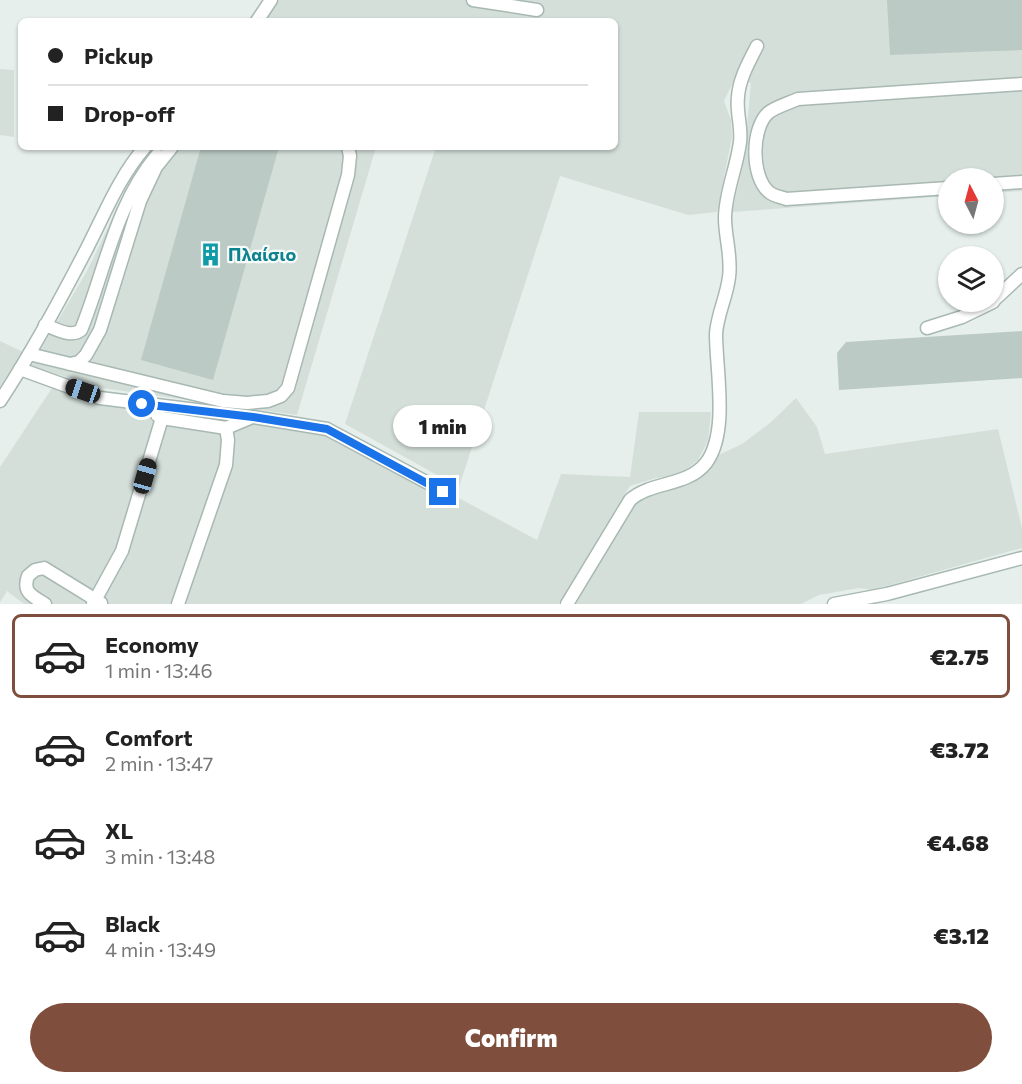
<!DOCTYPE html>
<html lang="en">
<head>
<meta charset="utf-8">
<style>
  :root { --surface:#fff; --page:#f2f2f2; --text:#222; --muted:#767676; --line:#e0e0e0; --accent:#804e3d }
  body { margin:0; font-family:Commissioner,sans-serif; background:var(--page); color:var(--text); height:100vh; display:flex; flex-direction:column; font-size:22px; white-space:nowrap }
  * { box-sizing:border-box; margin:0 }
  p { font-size:20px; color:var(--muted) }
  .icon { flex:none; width:33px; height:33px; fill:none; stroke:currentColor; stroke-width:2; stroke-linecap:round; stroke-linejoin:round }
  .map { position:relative; height:604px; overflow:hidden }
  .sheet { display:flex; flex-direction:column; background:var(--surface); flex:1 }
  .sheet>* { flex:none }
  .banner { position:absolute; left:18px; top:18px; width:600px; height:132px; border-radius:9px; box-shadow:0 2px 4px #0004; display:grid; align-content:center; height:132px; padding:0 30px; background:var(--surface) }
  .needle { width:39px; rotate:354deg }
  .controls { position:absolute; left:938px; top:168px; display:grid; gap:12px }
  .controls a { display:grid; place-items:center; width:66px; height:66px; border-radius:50%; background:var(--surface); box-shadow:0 2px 4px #0004; font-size:30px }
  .end { position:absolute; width:27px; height:27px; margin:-14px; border:8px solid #1a73e8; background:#fff; box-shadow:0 0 0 3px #fff }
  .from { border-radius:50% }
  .bubble { position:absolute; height:42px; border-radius:21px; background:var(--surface); box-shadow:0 2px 4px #0004; font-size:20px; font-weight:800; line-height:42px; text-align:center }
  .car { position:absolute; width:18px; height:36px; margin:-18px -9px; border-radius:8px; box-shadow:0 0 4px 2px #0007; background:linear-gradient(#222 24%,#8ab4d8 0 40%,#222 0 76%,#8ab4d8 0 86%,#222 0) }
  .banner b { display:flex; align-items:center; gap:21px; height:57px; font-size:22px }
  .banner b+b { border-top:2px solid var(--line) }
  .banner i { width:15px; height:15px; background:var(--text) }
  ul { padding:10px 0 0; list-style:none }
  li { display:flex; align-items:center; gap:18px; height:84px; margin:0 12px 9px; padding:0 18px; border:3px solid transparent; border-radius:9px }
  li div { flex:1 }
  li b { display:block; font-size:22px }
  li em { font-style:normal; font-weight:800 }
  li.current { border-color:var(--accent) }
  li>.icon { width:54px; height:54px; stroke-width:1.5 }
  .button { display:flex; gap:12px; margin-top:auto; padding:12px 30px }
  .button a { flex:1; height:69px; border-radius:36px; background:var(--accent); color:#fff; font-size:24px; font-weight:800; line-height:69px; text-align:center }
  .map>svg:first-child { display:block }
  .built { fill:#d4dfda }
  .building { fill:#bbcac4 }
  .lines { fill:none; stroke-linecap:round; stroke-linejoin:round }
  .minor-casing { stroke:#a8b8b2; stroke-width:15 }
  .minor { stroke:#fff; stroke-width:12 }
  .route { stroke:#1a73e8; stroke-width:8 }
  .labels { text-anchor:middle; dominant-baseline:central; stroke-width:4.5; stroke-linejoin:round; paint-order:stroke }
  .culture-label { font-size:18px; font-weight:bold; fill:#0d838f; stroke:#f7fbf9; text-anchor:start }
</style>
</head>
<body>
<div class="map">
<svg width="1022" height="604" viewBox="0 0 1022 604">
  <rect width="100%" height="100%" fill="#e6efeb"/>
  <g class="built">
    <polygon points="279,0 1022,0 1022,191 993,193 993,178 948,178 948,196 732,212 744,160 751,83 735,78 724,101 731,120 732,137 717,212 688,215 560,176 459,487 345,424 436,147 615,147 615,21 264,21"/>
    <polygon points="0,69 14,70 14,137 0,135"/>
    <polygon points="158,147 376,147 297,415 102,388 31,366 87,271 127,188 145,160"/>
    <polygon points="0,341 23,352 0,387"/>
    <polygon points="52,388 95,404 332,434 435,490 455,496 537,540 561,474 630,477 639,412 711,412 708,441 698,460 679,475 656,478 630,486 558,604 24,604 7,591 0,602 0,467"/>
    <polygon points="796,398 817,427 825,454 998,429 1022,528 1022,548 872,590 859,588 819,595 801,604 562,604 631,491 646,484 677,478 708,460 742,444 770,423"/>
  </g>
  <g class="building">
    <polygon points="887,0 1022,0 1022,50 890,55"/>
    <polygon points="201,147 279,147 213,380 141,360"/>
    <polygon points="1022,331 1022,378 839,390 837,353 846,342"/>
  </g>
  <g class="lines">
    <defs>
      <g id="minor">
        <polyline points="473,0 537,10"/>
        <polyline points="257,21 271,0"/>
        <polyline points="993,184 1022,182"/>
        <path d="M948 188 786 199C781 197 773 196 769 192 751 177 751 129 768 113 775 107 789 103 798 99L1022 84"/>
        <polyline points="993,301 1022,274"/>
        <path d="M45 325C56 329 71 338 81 330 105 271 115 205 157 155"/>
        <polyline points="927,328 962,317 993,302"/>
        <polyline points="29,354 223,401 247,403 268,401 281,396 288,388 348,175 350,156 348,147"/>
        <polyline points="70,364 79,362 86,355 100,330 140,201 156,167 172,147"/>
        <polyline points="20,369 100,398 253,417 327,429 443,491"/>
        <path d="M0 401C31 354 58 304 84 254 103 218 118 178 145 147"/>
        <polyline points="157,415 162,418 226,428 250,418"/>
        <path d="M45 604C32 596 22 592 28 576L35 570 44 568 101 603"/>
        <polyline points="93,604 122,551 162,418"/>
        <polyline points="178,604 226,465 228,440 226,428"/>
        <path d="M567 604 630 500C651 481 687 487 706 463 729 433 716 370 716 334 717 315 727 296 729 277 732 257 725 238 725 218 725 193 737 167 740 142 742 127 736 112 738 97 739 79 749 62 757 46"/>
        <polyline points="834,604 887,594 1022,558"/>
      </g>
    </defs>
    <use href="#minor" class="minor-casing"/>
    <use href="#minor" class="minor"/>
  </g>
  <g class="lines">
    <polyline class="route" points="142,404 253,417 327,429 443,492"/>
  </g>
  <defs>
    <symbol id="building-bare" viewBox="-9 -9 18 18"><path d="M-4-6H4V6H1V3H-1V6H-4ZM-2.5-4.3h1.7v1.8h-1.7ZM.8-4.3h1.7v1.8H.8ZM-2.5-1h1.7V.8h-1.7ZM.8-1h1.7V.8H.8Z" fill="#0f9aa8" stroke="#f7fbf9" stroke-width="2.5" paint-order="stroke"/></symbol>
  </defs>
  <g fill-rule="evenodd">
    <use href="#building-bare" x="194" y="238" width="33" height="33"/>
  </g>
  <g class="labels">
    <g class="culture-label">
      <text x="228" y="254">Πλαίσιο</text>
    </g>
  </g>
</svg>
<div class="controls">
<a><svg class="needle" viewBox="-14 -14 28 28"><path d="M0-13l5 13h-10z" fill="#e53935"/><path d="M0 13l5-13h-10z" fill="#767676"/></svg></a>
<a><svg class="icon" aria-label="layers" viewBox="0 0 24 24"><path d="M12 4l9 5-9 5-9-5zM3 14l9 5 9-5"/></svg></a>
</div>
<i class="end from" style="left:142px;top:404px"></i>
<i class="end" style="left:443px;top:492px"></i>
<div class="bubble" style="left:393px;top:405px;width:99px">1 min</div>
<i class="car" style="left:83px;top:391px;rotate:289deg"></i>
<i class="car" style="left:145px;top:476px;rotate:16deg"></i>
<div class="banner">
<b><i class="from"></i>Pickup</b>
<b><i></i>Drop-off</b>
</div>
</div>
<section class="sheet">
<ul>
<li class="current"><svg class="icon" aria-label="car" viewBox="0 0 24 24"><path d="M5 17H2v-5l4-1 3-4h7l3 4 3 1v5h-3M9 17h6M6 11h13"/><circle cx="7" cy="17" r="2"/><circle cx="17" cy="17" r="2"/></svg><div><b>Economy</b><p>1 min · 13:46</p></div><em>€2.75</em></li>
<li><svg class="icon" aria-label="car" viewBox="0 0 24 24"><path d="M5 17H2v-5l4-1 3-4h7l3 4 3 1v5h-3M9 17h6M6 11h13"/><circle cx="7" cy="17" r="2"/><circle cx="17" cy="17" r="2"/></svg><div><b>Comfort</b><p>2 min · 13:47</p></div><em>€3.72</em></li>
<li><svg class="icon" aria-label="car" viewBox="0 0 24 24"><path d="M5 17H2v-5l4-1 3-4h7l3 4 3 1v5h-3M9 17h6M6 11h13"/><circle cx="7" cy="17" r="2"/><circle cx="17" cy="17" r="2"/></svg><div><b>XL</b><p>3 min · 13:48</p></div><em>€4.68</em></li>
<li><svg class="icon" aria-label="car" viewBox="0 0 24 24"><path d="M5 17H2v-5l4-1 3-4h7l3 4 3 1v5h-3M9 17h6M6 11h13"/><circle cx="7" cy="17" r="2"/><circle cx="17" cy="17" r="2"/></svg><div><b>Black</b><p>4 min · 13:49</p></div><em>€3.12</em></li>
</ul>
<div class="button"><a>Confirm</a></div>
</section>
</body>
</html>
